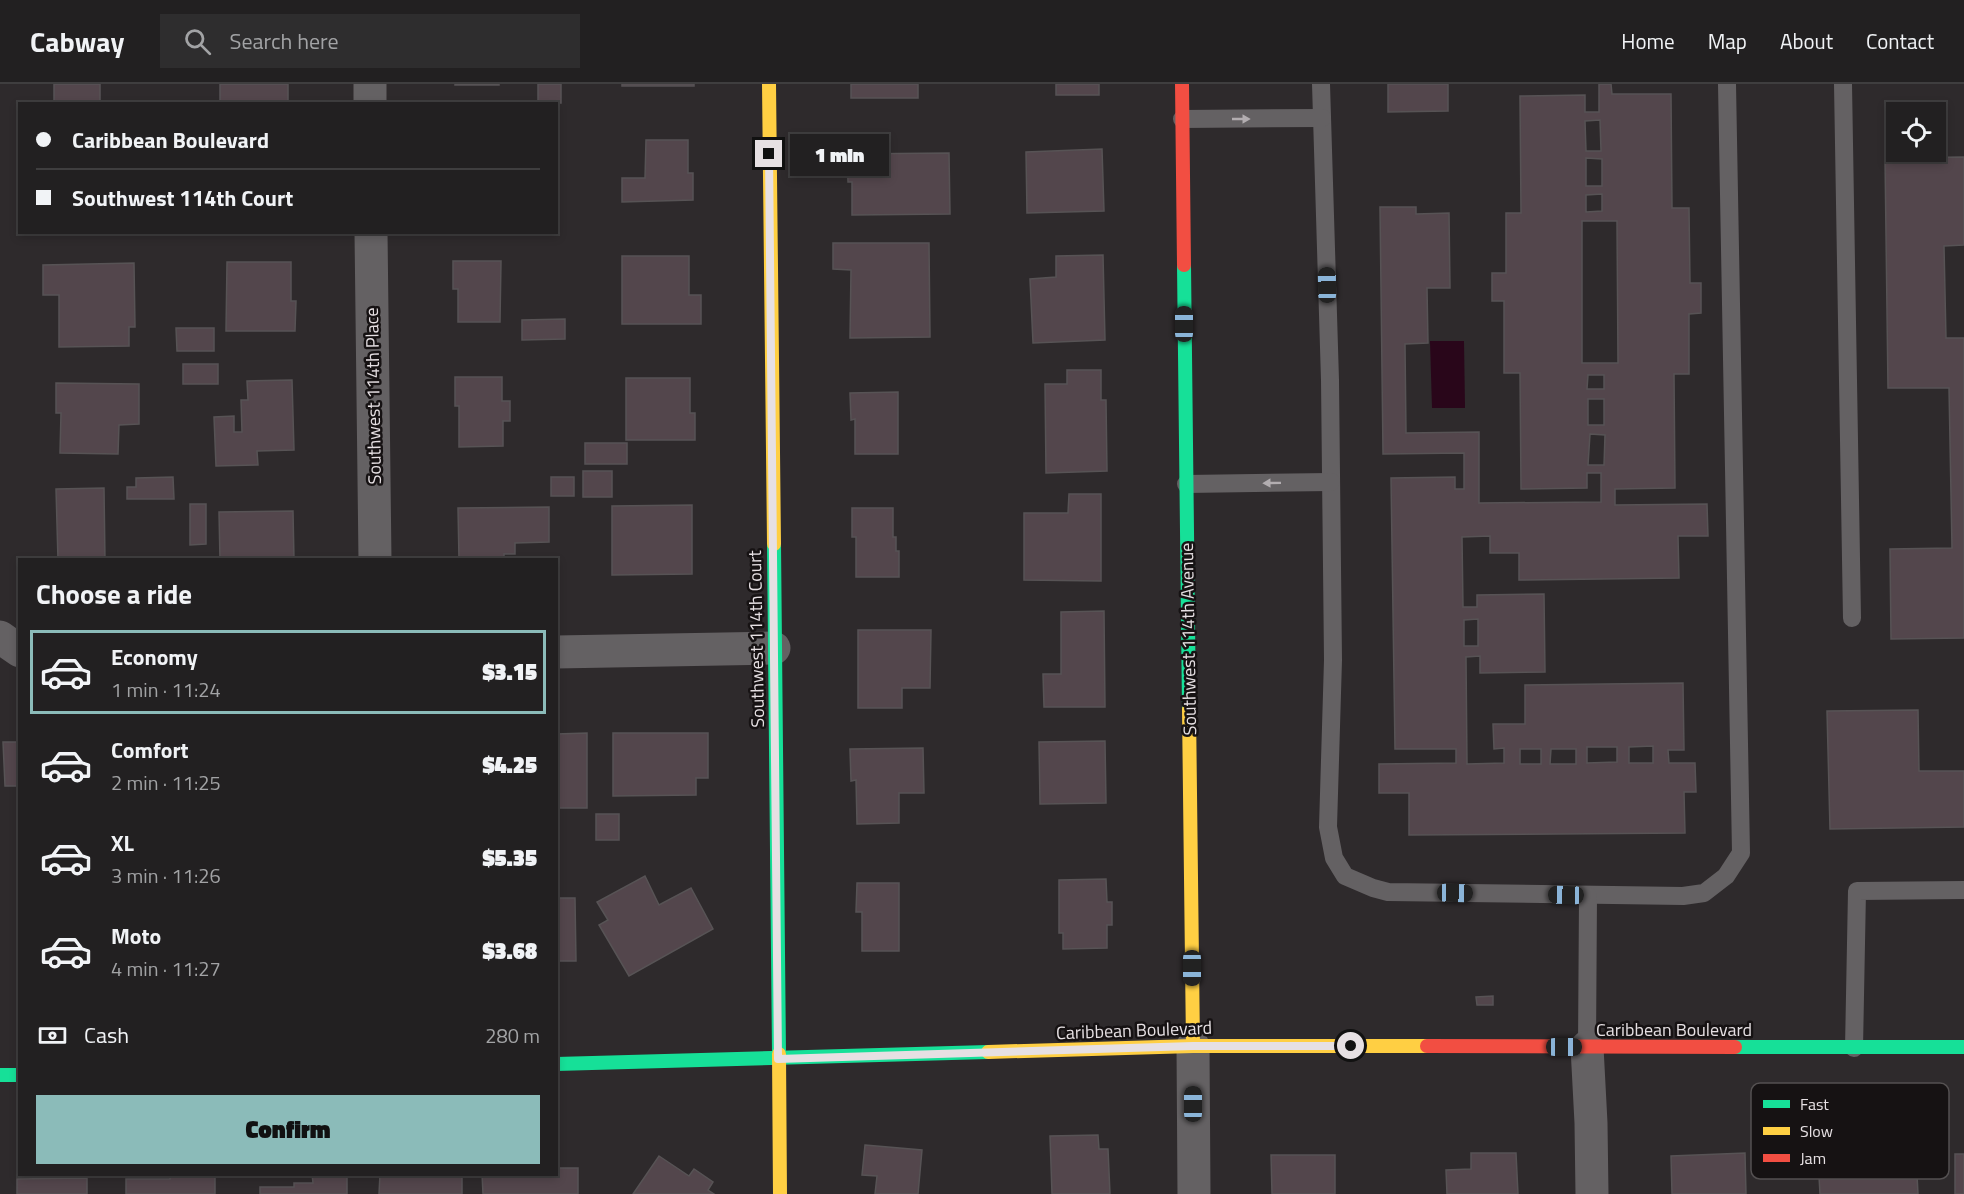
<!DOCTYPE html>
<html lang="en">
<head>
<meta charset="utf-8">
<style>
  :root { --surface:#222021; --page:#2e2d2e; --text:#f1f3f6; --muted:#a2a3a5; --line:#3f3e3f; --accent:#8bbbb9 }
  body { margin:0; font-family:"Titillium Web",sans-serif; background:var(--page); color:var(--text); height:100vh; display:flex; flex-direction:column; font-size:22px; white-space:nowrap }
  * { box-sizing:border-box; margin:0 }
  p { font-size:20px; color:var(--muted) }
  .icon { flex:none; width:33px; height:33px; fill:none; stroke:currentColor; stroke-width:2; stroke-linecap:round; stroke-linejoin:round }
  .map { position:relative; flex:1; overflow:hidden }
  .details { position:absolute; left:18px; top:474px; width:540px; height:618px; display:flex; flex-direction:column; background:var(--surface); border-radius:0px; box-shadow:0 3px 9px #0003,0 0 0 2px var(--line) }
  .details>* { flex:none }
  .guide { position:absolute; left:18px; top:18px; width:540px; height:132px; border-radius:0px; box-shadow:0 3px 9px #0003,0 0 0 2px var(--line); display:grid; align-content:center; height:132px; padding:0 18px; background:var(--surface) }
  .tools { position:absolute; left:1886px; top:18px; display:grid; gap:12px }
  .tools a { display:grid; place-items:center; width:60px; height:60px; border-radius:0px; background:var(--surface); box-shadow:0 3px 9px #0003,0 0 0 2px var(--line); font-size:30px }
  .end { position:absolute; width:27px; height:27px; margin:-14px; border:8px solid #e6e0e3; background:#111; box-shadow:0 0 0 3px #111 }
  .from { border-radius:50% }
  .bubble { position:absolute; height:42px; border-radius:0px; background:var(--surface); box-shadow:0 3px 9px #0003,0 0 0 2px var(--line); font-size:20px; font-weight:800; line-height:42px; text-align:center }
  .car { position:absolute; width:18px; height:36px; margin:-18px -9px; border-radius:8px; box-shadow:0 0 4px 2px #0007; background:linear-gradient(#222 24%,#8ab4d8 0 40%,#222 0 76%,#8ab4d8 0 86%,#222 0) }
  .guide b { display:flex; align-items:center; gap:21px; height:57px; font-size:22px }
  .guide b+b { border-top:2px solid var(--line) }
  .guide i { width:15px; height:15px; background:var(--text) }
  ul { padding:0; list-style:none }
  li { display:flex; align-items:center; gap:18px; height:84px; margin:0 12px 9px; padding:0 6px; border:3px solid transparent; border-radius:0px }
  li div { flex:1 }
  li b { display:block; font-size:22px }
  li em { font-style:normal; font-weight:800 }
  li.on { border-color:var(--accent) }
  li>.icon { width:54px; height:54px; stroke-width:1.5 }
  h2 { padding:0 18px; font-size:27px; line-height:72px }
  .pay { display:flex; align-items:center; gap:15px; height:66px; padding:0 18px; font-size:22px }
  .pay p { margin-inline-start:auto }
  .cta { display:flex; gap:12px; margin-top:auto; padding:12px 18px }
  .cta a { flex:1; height:69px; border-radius:0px; background:var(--accent); color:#111; font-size:24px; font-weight:800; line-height:69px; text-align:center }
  header { display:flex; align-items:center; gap:36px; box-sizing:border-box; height:84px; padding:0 30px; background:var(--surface); border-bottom:2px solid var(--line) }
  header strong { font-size:28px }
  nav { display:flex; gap:33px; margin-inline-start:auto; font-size:21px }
  .search { width:420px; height:54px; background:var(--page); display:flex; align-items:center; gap:15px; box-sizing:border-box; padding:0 21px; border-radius:0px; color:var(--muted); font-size:22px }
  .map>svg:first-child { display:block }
  .water { fill:#29061a }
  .building { fill:#53464c; stroke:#575355; stroke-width:1.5; fill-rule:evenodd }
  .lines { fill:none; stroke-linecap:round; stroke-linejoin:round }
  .lane { stroke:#646163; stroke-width:18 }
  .street { stroke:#646163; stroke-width:33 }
  .fast { stroke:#16e098; stroke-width:14 }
  .slow { stroke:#ffcf43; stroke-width:14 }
  .jam { stroke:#f24e42; stroke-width:14 }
  .oneway { fill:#b2adb0 }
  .route { stroke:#e6e0e3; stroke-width:8 }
  .labels { text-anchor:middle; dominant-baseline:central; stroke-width:5; stroke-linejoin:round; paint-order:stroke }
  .street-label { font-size:18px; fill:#e6e0e3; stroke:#161213 }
  .key { fill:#161213; stroke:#545051; stroke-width:1.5 }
  .key-label { font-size:16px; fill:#e6e0e3 }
</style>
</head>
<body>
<header>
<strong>Cabway</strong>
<div class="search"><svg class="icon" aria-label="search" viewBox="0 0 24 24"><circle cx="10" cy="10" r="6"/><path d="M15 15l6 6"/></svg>Search here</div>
<nav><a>Home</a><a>Map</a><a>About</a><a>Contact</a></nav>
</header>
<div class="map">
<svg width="1964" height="1110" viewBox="0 0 1964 1110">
  <rect width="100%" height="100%" fill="#2e2a2c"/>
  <polygon class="water" points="1430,257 1464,257 1465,324 1432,324"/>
  <g class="building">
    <rect x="54" y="0" width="46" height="20"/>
    <rect x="220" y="0" width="68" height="20"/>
    <rect x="455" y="0" width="44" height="1"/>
    <rect x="538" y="0" width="23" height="19"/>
    <rect x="622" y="0" width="72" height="2"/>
    <rect x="851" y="0" width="67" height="14"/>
    <rect x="1056" y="0" width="43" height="11"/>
    <polygon points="1388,0 1448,0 1448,27 1388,28"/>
    <path d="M1599 0H1611L1612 10H1671L1672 124H1689L1690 199H1701V229L1689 230V290H1674L1675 404 1615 405V421L1707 420 1708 452H1678L1679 494 1519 496V469H1490V452L1462 453 1463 523H1477V511L1544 510 1545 588 1480 589V572L1466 573 1467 680 1504 679V664L1494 665 1493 640H1525V601L1683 599 1684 666H1668L1669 679H1695L1696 708H1684L1685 749 1409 751V709H1379V680L1456 679V665H1395L1391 394 1455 393V405H1464V369L1383 370 1380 123H1416V130L1449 129 1450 204H1427L1428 259 1405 260 1406 349 1479 348V419L1601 418V389H1587V404L1521 405 1520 289H1504V217H1492V189H1506V129H1521L1520 12 1585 11V28H1599ZM1600 36 1601 67H1586L1585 37ZM1586 74 1602 75V102H1586ZM1602 110V127L1586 128V111ZM1582 137H1617L1618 279H1582ZM1588 291H1604V305H1587ZM1588 315H1604V341H1588ZM1590 350 1605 351 1604 381H1588ZM1478 535V562H1464V536ZM1653 662V679H1629V663ZM1587 663H1617V678L1587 679ZM1520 665H1541V680H1520ZM1551 665H1576V680H1550Z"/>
    <polygon points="646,56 688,56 688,89 693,89 693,116 622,118 622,94 645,94"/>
    <polygon points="1102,65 1104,127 1027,129 1026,68"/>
    <polygon points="949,69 950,130 852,131 852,98 848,98 847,70"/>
    <polygon points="1964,73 1964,161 1944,162 1946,254 1964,254 1964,554 1891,555 1890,465 1952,464 1949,304 1888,304 1885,74"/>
    <polygon points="833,159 929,159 930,253 850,254 851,186 833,185"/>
    <polygon points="1103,171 1105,256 1033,259 1030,195 1056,193 1056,172"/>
    <polygon points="622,172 689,172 689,211 701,211 701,240 622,240"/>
    <polygon points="453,177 501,177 500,238 458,238 458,205 453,205"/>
    <polygon points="227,178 291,178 291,217 296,217 295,247 226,247"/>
    <polygon points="134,179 135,243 129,243 129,262 59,263 59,211 43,211 43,181"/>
    <polygon points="565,235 565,255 522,256 522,236"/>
    <polygon points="176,244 214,244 214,267 177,267"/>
    <rect x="183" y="280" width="35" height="20"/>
    <polygon points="1067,286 1101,286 1101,316 1106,316 1107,387 1046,389 1045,300 1067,300"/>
    <polygon points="455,293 502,293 502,317 510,317 510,337 503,337 503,362 459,363 459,322 455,322"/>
    <polygon points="626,294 690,294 690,329 695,329 695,356 626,356"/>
    <polygon points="292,296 294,366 257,367 258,381 216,382 214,333 234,332 234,348 242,348 241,316 248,316 247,297"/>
    <polygon points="56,299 139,300 139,340 119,341 118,370 60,369 61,329 56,329"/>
    <polygon points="898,308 898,370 855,370 855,335 851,336 850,309"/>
    <rect x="585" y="359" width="42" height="21"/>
    <rect x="583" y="387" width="29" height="26"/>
    <polygon points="173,393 174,415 127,415 127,403 136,403 136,394"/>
    <rect x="551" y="393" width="23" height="19"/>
    <polygon points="104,404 105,476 58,476 56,405"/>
    <polygon points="1069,410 1101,410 1101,497 1024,496 1024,429 1068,429"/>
    <polygon points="190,420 206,420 206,460 190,461"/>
    <polygon points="692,421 692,490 612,491 612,422"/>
    <polygon points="549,423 549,458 515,459 515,470 504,470 504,476 459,476 458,424"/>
    <polygon points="852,424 893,424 893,453 896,453 896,467 899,467 899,493 856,493 856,453 852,453"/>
    <polygon points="293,427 294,476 220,476 219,428"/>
    <polygon points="1104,527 1105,623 1044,623 1043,590 1061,590 1061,528"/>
    <polygon points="858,546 931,546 930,604 902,604 902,624 858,624"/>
    <polygon points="1918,626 1919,687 1964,687 1964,743 1830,745 1827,627"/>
    <polygon points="587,649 587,724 556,724 556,650"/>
    <polygon points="613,649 708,649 708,694 696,694 696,711 613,712"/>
    <polygon points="1105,657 1106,719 1040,720 1039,658"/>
    <polygon points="3,658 20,658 20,702 5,702"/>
    <polygon points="923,664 924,709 899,709 899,739 857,740 856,696 851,697 850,665"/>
    <rect x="596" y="730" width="23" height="26"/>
    <polygon points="645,792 659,821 691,804 713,845 629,892 599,841 608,836 597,818"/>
    <polygon points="1106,795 1107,818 1112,818 1112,841 1107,841 1107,864 1063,865 1063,849 1059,849 1059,796"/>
    <polygon points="857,799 899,799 899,867 862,867 862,828 856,828"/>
    <polygon points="556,814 575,814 576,877 556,877"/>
    <polygon points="1493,912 1493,921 1477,921 1476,913"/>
    <polygon points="1098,1051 1099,1065 1108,1065 1110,1110 1052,1110 1050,1052"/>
    <polygon points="865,1061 922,1066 918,1110 875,1110 877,1092 862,1091"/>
    <polygon points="1471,1069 1516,1069 1518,1110 1447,1110 1446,1086 1471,1085"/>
    <polygon points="1745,1069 1746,1110 1672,1110 1671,1072"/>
    <rect x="1955" y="1070" width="9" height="40"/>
    <polygon points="1271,1071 1335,1071 1335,1110 1272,1110"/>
    <polygon points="1916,1071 1918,1110 1820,1110 1818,1074"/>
    <polygon points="659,1072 689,1092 694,1085 713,1098 708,1106 714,1110 633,1110"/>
    <polygon points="556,1084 578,1084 578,1110 483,1110 482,1090 556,1090"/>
    <polygon points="170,1090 215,1090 215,1110 126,1110 126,1095 170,1095"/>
    <polygon points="312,1090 347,1090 347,1110 260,1110 260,1103 294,1103 294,1099 313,1099"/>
    <polygon points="380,1090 462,1090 462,1110 379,1110"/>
    <polygon points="87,1094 87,1110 17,1110 17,1095"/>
  </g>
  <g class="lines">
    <g class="lane">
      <polyline points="1321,0 1330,296 1333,576 1328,743 1334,774 1345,792 1373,804 1388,808 1683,812 1704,809 1726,792 1741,769 1727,0"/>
      <polyline points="1843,0 1852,534"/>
      <polyline points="1182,35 1322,34"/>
      <polyline points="1186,400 1331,398"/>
      <polyline points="1587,963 1588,812"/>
      <polyline points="1854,964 1857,807 1964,806"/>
    </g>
    <g class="street">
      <polyline points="370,0 370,20"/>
      <polyline points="371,148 375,476"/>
      <polyline points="0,553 20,567"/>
      <polyline points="556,568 774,564"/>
      <polyline points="1193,962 1194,1110"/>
      <polyline points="1587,963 1591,1039 1592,1110"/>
    </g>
    <g class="fast">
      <polyline points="1184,181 1189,625"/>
      <polyline points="774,460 779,970"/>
      <polyline points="1735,963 1964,963"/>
      <polyline points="556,980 988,968"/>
      <polyline points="0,991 20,991"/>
    </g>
    <g class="slow">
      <polyline points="769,0 774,460"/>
      <polyline points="1189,625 1193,962"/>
      <polyline points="988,968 1193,962 1427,962"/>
      <polyline points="779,970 780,1110"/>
    </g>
    <g class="jam">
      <polyline points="1182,0 1184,181"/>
      <polyline points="1427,962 1735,963"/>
    </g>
  </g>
  <defs><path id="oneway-solid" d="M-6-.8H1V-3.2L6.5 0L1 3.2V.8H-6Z" transform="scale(1.5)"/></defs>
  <g class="oneway">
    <use href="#oneway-solid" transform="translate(1241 35)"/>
    <use href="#oneway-solid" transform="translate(1272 399) rotate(179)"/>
  </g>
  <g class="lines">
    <polyline class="route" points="769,70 778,975 1193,962 1351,962"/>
  </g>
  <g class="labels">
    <g class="street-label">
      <text transform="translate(373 312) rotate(-91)">Southwest 114th Place</text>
      <text transform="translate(756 555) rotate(-91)">Southwest 114th Court</text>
      <text transform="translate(1188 555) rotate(-91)">Southwest 114th Avenue</text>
      <text x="1674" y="945">Caribbean Boulevard</text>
      <text transform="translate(1134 946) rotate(-2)">Caribbean Boulevard</text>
    </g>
  </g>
  <rect x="1751" y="999" width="198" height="96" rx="9" class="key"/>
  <rect x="1763" y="1016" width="27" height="8" fill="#16e098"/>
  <rect x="1763" y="1043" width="27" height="8" fill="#ffcf43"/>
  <rect x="1763" y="1070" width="27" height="8" fill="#f24e42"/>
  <g class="key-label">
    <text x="1800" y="1026">Fast</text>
    <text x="1800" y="1053">Slow</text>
    <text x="1800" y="1080">Jam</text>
  </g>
</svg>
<div class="tools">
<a><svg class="icon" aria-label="locate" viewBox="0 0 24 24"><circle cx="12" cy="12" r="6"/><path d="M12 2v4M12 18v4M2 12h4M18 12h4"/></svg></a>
</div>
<i class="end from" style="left:1351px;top:962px"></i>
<i class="end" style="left:769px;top:70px"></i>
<div class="bubble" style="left:790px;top:50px;width:99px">1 min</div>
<i class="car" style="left:1327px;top:201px;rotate:359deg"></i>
<i class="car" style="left:1184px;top:240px;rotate:0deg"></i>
<i class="car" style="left:1455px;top:809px;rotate:91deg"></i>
<i class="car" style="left:1566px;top:811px;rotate:271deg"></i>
<i class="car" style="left:1192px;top:884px;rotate:180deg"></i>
<i class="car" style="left:1564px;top:963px;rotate:90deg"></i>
<i class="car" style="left:1193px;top:1020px;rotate:0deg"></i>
<div class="guide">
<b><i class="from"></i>Caribbean Boulevard</b>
<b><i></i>Southwest 114th Court</b>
</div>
<section class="details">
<h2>Choose a ride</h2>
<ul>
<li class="on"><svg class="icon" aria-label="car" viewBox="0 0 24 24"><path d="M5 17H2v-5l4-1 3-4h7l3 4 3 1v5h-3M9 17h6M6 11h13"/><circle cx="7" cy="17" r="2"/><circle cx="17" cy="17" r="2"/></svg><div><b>Economy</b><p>1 min · 11:24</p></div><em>$3.15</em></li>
<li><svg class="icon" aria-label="car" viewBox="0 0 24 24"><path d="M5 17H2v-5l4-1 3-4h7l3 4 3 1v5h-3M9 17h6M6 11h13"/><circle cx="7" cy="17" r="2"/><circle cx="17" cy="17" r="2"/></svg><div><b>Comfort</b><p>2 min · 11:25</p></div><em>$4.25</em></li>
<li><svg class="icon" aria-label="car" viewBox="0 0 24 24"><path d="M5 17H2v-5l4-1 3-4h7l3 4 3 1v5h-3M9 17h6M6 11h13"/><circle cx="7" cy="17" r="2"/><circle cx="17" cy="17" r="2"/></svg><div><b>XL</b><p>3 min · 11:26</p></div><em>$5.35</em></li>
<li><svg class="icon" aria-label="car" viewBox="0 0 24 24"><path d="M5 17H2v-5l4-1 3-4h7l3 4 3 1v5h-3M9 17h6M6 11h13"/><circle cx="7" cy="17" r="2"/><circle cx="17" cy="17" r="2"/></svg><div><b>Moto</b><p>4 min · 11:27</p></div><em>$3.68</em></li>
</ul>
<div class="pay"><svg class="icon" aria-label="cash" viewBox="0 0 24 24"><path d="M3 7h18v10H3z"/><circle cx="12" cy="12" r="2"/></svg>Cash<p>280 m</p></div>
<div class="cta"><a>Confirm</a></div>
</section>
</div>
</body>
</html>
